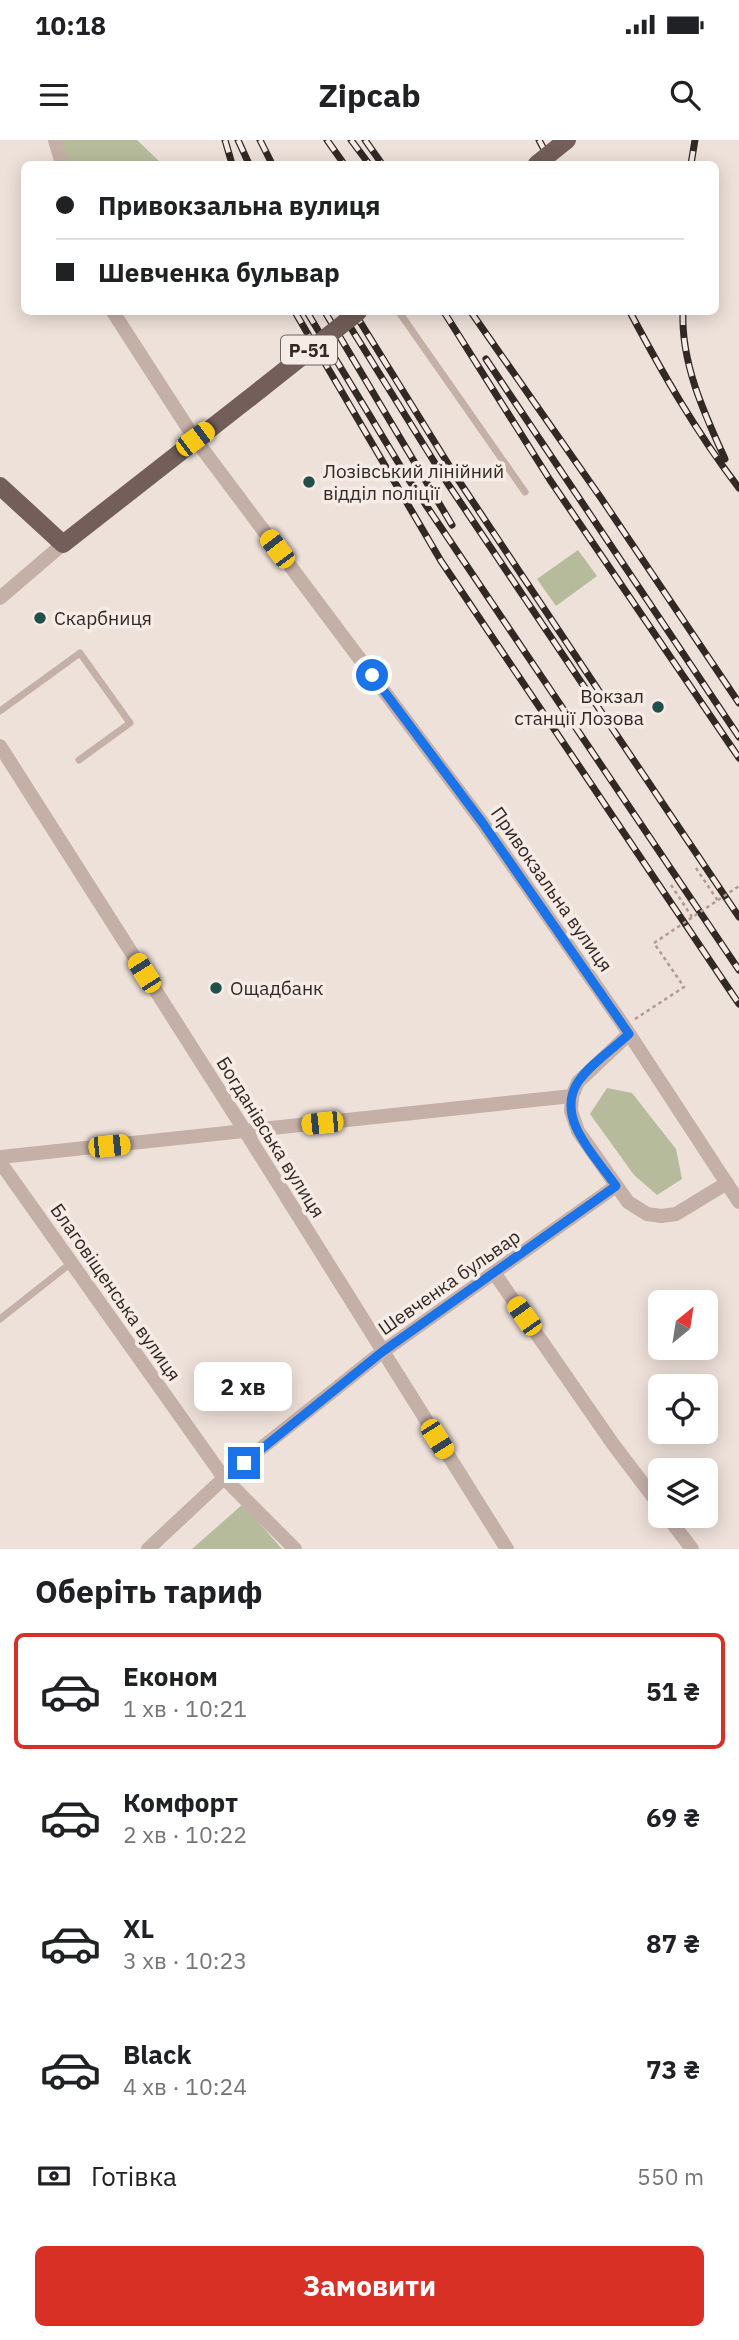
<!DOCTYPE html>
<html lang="uk">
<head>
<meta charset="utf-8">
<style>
  :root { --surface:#fff; --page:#f2f2f2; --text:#202124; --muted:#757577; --line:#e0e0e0; --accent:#d93025 }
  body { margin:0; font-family:"IBM Plex Sans",sans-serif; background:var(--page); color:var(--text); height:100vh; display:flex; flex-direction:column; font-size:26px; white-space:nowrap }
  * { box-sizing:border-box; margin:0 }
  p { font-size:23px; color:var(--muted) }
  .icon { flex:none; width:38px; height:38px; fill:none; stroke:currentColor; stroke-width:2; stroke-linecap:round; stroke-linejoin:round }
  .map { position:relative; height:1409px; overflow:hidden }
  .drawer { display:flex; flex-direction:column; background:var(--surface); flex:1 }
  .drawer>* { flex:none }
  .guide { position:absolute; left:21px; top:21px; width:698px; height:154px; border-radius:10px; box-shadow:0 4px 18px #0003; display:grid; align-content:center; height:154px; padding:0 35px; background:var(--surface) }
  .needle { width:46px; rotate:30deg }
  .fabs { position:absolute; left:648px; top:1150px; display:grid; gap:14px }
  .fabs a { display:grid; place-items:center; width:70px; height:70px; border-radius:10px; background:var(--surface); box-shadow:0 4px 18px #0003; font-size:35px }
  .end { position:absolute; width:32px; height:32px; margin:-16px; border:9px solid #1a73e8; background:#fff; box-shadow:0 0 0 4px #fff }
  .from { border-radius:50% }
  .bubble { position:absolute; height:49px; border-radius:10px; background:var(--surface); box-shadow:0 4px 18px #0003; font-size:23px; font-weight:700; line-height:49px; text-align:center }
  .car { position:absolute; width:21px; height:42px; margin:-21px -10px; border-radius:9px; box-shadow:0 0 5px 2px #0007; background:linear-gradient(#f5c518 24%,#345 0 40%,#f5c518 0 76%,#345 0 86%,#f5c518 0) }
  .guide b { display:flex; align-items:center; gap:24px; height:66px; font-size:26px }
  .guide b+b { border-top:2px solid var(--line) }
  .guide i { width:18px; height:18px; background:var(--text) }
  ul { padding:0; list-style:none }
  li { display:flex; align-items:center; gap:21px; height:116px; margin:0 14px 10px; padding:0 21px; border:4px solid transparent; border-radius:10px }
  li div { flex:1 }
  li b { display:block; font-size:26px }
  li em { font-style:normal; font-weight:700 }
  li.on { border-color:var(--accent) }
  li>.icon { width:63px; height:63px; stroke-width:1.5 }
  h2 { padding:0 35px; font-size:32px; line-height:84px }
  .pay { display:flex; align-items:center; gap:18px; height:77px; padding:0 35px; font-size:26px }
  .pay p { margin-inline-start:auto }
  .button { display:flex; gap:14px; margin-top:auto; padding:14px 35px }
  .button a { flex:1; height:80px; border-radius:10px; background:var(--accent); color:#fff; font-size:28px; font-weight:700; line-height:80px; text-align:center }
  .status { display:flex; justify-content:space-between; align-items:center; height:49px; padding:0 35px; background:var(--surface); direction:ltr }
  .status svg { height:19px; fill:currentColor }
  header { display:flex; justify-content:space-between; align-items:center; height:91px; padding:0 35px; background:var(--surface); font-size:32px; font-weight:700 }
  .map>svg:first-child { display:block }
  .green { fill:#b6bc9b }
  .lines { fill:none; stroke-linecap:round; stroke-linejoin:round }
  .path { stroke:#b19a91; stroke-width:2.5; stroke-dasharray:3.5 3.5; stroke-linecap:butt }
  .service { stroke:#c5b0a7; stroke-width:7 }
  .minor { stroke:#c5b0a7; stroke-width:14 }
  .primary { stroke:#735e59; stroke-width:18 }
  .rail-casing { stroke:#322927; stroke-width:7 }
  .rail { stroke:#f7ece5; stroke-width:4.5; stroke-dasharray:13; stroke-linecap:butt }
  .path-bridge { stroke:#b19a91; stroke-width:2.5; stroke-dasharray:3.5 3.5; stroke-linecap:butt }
  .primary-bridge { stroke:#735e59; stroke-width:18 }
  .route { stroke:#1a73e8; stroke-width:9 }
  .poi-dot { fill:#20504b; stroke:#f7ece5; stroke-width:2.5 }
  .labels { text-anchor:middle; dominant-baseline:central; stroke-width:7; stroke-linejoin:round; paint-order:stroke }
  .shield { fill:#f7ece5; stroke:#6d6460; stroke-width:2 }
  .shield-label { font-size:18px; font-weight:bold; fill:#322927 }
  .poi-label { font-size:19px; fill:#322927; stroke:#f7ece5; text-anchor:start }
  .street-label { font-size:19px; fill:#322927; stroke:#f7ece5 }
</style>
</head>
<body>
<div class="status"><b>10:18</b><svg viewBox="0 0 49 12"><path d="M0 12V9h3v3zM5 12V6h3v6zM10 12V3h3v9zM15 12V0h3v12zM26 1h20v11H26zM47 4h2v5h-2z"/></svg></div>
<header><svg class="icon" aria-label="menu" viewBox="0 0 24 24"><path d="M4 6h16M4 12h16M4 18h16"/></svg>Zipcab<svg class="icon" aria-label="search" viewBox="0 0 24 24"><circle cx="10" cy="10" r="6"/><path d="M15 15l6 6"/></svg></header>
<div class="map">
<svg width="739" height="1409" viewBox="0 0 739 1409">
  <rect width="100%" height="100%" fill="#eee1da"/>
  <g class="green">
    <polygon points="55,0 137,0 162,24 62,24"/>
    <polygon points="578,410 597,436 556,466 537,439"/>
    <polygon points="607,948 632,953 676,1009 682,1039 657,1055 634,1035 590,974"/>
    <polygon points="243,1364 282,1409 192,1409"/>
  </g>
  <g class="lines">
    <g class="path">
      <polyline points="696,728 718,761"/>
      <polyline points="671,745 692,777"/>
      <polyline points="635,879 684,847 654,803"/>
    </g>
    <g class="service">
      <polyline points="399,172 525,352"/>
      <polyline points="0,571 80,513 130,583 79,620"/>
      <polyline points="0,1179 71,1123"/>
    </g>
    <g class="minor">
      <polyline points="55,0 62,24"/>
      <polyline points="113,172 195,299 482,682 624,886 739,1062"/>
      <polyline points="0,458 63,404"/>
      <polyline points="0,606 245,991 507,1409"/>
      <polyline points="629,894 578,942 572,956 571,971 578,991 628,1062 647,1074 661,1076 676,1074 727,1043"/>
      <polyline points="0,1017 572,956"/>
      <polyline points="0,1022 224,1338 295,1409"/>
      <polyline points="495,1134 613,1304 660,1366"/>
      <polyline points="667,1376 692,1409"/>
      <polyline points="148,1409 224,1338 382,1212 616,1046"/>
    </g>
    <polyline class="primary" points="0,346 63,404 261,249"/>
    <defs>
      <g id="rail">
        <polyline points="225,0 232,24"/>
        <polyline points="238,0 249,24"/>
        <polyline points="260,0 272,24"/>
        <polyline points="327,0 344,24"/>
        <polyline points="351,0 369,24"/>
        <polyline points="365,0 382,24"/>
        <polyline points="539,0 552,24"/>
        <polyline points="691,24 695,0"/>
        <polyline points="295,172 441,421 739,864"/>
        <polyline points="307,172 407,337 739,830"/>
        <polyline points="325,172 452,385"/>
        <polyline points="341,172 448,344 739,777"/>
        <polyline points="354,172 455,335 603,557"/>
        <polyline points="444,172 550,340 739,618"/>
        <polyline points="471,172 601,358 739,563"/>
        <path d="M630 172C663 234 696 292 739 348"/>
        <path d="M683 172C681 223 704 273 725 319"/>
        <polyline points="486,219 739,597"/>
      </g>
    </defs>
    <use href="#rail" class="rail-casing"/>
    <use href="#rail" class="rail"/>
    <polyline class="path-bridge" points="654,803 739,746"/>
    <g class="primary-bridge">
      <polyline points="537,24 567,0"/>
      <polyline points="261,249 358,172"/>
    </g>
  </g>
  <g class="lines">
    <path class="route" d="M244 1323 382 1212 616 1046C597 1018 554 978 578 942 590 924 613 909 629 894L482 682 372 535"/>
  </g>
  <g class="poi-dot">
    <circle cx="309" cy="342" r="7"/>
    <circle cx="40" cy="478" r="7"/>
    <circle cx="658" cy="567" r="7"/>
    <circle cx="216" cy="848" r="7"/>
  </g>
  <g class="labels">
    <rect class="shield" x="281" y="195.5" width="56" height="29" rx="5"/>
    <g class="shield-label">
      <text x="309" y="210">Р-51</text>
    </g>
    <g class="poi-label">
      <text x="323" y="331">Лозівський лінійний<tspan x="323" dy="22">відділ поліції</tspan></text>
      <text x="54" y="478">Скарбниця</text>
      <text x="644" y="556" text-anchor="end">Вокзал<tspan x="644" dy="22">станції Лозова</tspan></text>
      <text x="230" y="848">Ощадбанк</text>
    </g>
    <g class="street-label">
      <text transform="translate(552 749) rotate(55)">Привокзальна вулиця</text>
      <text transform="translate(271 997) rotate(58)">Богданівська вулиця</text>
      <text transform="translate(449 1142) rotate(-35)">Шевченка бульвар</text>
      <text transform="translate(116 1152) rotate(55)">Благовіщенська вулиця</text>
    </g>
  </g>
</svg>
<div class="fabs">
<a><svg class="needle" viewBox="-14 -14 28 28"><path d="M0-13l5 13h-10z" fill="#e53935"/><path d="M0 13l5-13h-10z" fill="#757577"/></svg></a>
<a><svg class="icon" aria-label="locate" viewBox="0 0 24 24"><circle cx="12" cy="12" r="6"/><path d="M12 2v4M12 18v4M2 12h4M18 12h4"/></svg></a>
<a><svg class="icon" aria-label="layers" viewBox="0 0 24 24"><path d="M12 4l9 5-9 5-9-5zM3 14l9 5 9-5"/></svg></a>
</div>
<i class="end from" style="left:372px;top:535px"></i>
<i class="end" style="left:244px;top:1323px"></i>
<div class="bubble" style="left:194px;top:1222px;width:98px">2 хв</div>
<i class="car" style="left:195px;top:299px;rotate:53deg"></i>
<i class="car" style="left:277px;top:409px;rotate:323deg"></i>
<i class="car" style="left:144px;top:833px;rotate:328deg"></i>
<i class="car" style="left:322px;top:983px;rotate:264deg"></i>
<i class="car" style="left:109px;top:1006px;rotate:84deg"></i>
<i class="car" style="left:524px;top:1176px;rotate:325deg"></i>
<i class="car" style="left:437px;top:1299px;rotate:148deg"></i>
<div class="guide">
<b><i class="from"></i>Привокзальна вулиця</b>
<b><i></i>Шевченка бульвар</b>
</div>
</div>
<section class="drawer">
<h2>Оберіть тариф</h2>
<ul>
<li class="on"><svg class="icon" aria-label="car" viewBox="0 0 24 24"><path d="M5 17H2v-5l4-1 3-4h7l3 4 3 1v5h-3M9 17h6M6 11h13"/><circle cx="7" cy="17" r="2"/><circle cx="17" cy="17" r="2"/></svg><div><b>Економ</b><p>1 хв · 10:21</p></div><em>51 ₴</em></li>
<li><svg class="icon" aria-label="car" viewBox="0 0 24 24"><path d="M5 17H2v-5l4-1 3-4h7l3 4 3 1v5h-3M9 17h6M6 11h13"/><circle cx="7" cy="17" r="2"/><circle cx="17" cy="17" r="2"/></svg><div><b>Комфорт</b><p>2 хв · 10:22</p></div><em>69 ₴</em></li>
<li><svg class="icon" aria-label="car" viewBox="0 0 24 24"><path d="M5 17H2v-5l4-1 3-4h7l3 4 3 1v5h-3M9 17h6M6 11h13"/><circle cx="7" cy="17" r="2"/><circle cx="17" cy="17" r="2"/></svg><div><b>XL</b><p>3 хв · 10:23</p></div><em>87 ₴</em></li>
<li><svg class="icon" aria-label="car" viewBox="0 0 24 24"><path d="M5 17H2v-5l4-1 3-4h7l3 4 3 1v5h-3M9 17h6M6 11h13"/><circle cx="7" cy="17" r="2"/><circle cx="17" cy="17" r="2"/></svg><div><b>Black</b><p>4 хв · 10:24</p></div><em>73 ₴</em></li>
</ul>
<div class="pay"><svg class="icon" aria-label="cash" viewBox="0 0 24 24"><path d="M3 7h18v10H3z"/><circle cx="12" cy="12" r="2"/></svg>Готівка<p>550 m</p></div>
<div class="button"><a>Замовити</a></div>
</section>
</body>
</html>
